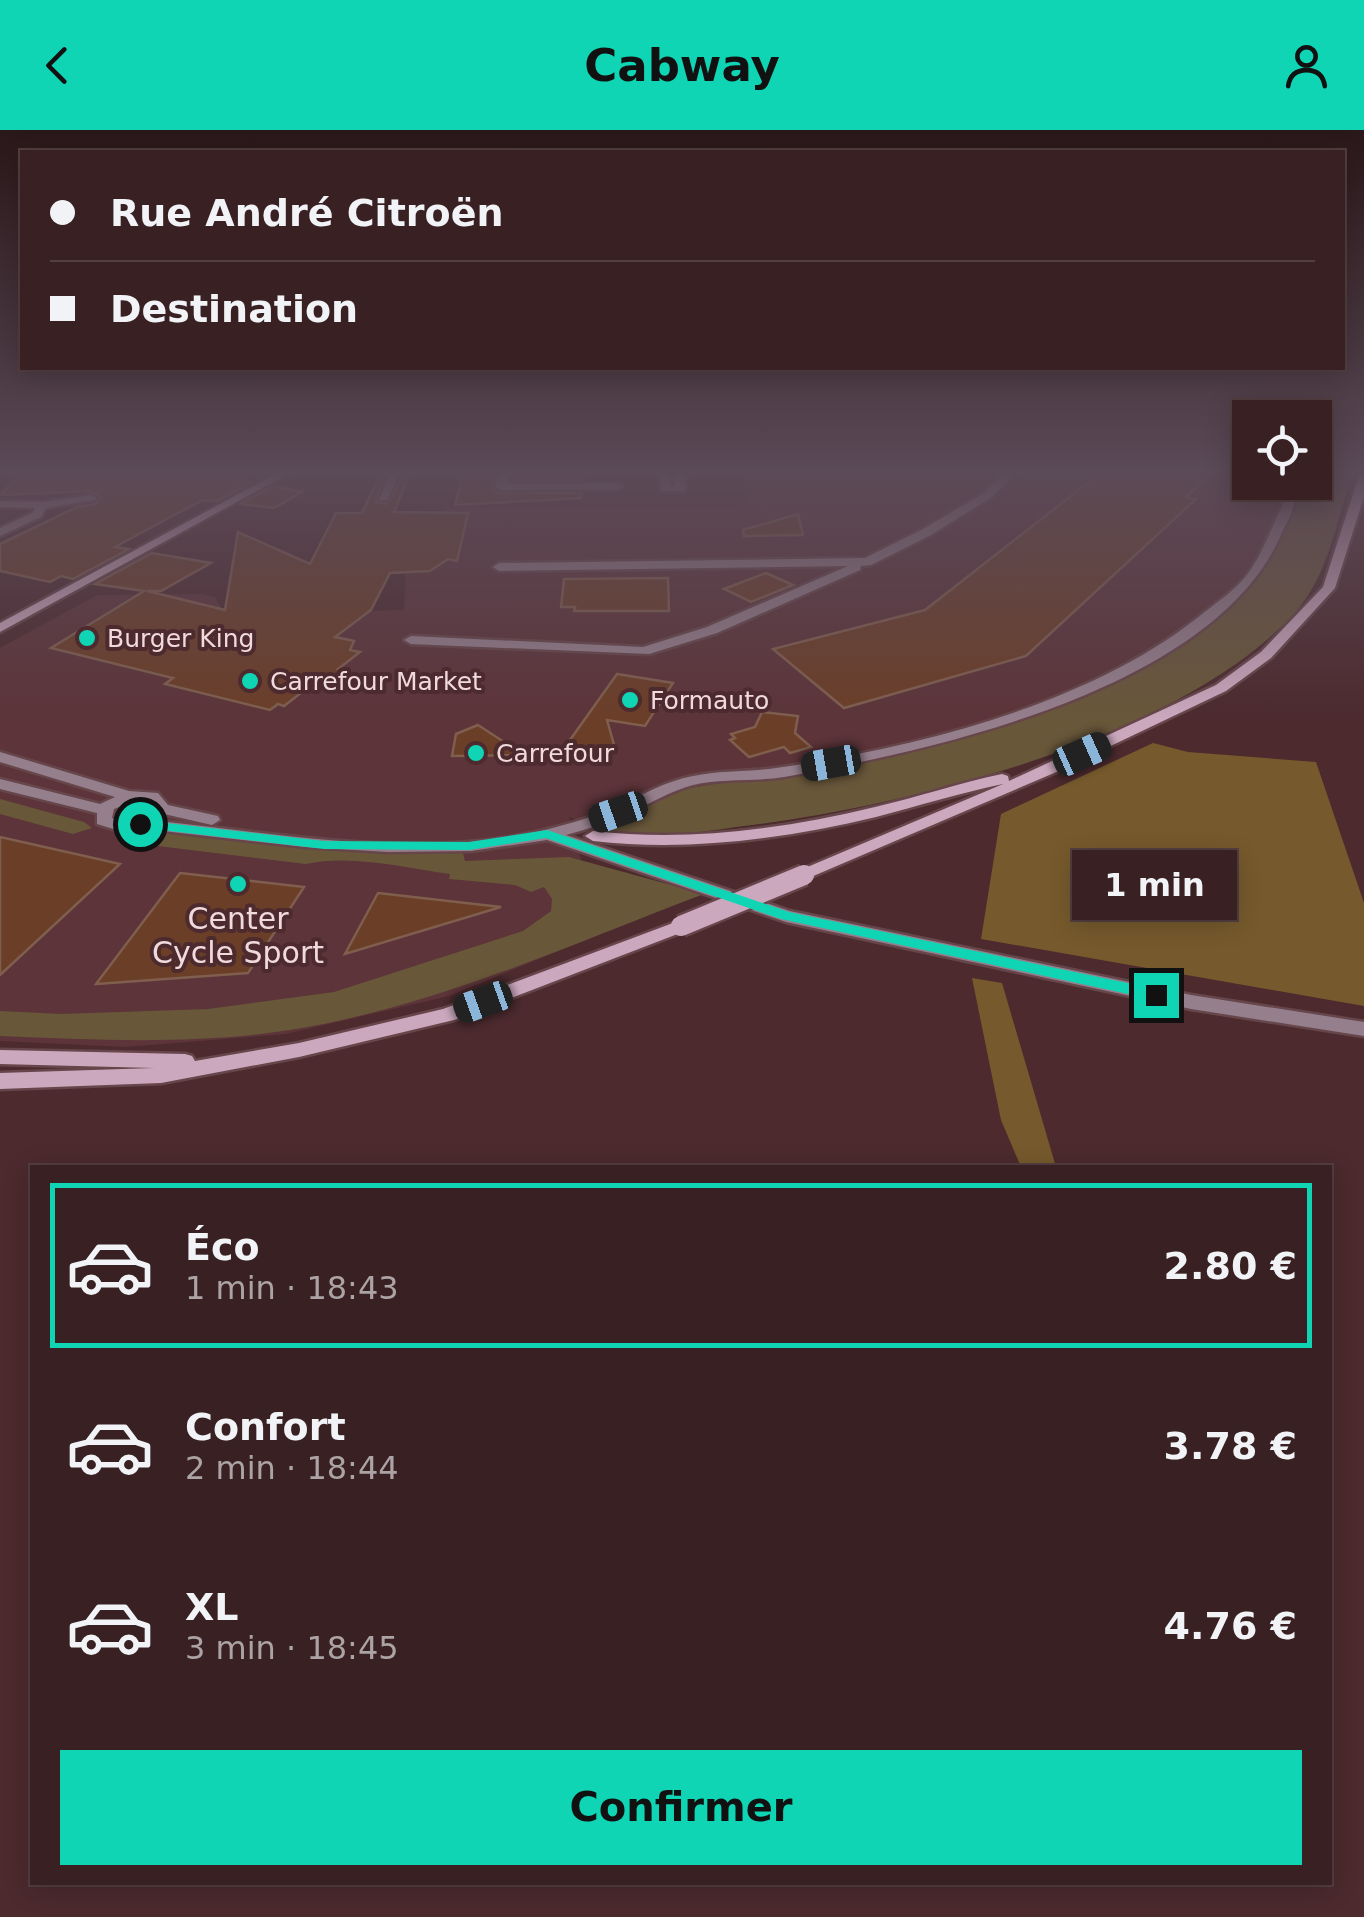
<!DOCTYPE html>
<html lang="fr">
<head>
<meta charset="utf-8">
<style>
  :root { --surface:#392022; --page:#40282a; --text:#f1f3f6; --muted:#aba3a5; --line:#533e40; --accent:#10d5b4 }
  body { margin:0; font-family:"DejaVu Sans",sans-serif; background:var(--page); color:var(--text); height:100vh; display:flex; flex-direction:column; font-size:38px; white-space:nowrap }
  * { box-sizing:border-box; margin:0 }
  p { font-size:32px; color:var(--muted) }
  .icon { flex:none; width:55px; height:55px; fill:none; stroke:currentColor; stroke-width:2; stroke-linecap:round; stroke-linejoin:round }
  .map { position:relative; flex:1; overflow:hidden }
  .sheet { position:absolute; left:30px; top:1035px; width:1302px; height:720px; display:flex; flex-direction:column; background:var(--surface); border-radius:0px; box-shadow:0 5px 25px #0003,0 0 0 2px var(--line) }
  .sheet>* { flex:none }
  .banner { position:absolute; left:20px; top:20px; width:1325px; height:220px; border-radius:0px; box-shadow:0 5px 25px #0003,0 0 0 2px var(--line); display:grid; align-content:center; height:220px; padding:0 30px; background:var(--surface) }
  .controls { position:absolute; left:1232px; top:270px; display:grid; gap:20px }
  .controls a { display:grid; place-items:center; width:100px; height:100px; border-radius:0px; background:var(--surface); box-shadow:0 5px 25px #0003,0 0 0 2px var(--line); font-size:50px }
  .end { position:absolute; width:45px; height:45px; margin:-22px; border:12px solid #10d5b4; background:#111; box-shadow:0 0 0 5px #111 }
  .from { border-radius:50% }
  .bubble { position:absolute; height:70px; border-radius:0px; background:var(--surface); box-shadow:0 5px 25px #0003,0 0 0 2px var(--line); font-size:32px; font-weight:700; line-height:70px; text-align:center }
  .car { position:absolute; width:30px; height:60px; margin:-30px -15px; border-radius:12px; box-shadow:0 0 8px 2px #0007; background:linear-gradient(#222 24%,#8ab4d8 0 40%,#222 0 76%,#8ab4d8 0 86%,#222 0) }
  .banner b { display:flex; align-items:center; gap:35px; height:95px; font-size:38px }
  .banner b+b { border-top:2px solid var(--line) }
  .banner i { width:25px; height:25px; background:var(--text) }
  ul { padding:18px 0 0; list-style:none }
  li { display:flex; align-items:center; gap:30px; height:165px; margin:0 20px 15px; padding:0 10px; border:5px solid transparent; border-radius:0px }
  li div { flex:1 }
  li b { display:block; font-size:38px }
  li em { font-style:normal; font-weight:700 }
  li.active { border-color:var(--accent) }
  li>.icon { width:90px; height:90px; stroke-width:1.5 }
  .cta { display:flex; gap:20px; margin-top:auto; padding:20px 30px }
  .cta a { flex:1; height:115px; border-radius:0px; background:var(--accent); color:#111; font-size:40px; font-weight:700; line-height:115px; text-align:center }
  header { display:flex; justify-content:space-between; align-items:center; height:130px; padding:0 30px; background:var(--accent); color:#111; font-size:45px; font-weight:700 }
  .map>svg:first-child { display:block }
  .built { fill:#5c3439 }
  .green { fill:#69573a }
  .forest { fill:#765a2d }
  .building { fill:#6b3e28; stroke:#7f5e4e; stroke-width:2.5 }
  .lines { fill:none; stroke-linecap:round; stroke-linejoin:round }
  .minor-casing { stroke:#66464a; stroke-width:5 }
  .secondary-casing { stroke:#66464a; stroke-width:5 }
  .minor { fill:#957f8c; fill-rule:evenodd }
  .secondary { fill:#cba8be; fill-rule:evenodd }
  .secondary-bridge-casing { stroke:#66464a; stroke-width:25; stroke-linecap:butt }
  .secondary-bridge { stroke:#cba8be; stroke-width:20 }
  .route { fill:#10d5b4 }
  .poi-dot { fill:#10d5b4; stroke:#4c2a2e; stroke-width:4 }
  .labels { text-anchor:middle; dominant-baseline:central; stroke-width:8; stroke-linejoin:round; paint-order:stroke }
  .far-poi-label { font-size:25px; fill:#f1dadb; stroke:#4c2a2e; text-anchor:start }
  .poi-label { font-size:30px; fill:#f1dadb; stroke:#4c2a2e }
</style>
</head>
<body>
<header><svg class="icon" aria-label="back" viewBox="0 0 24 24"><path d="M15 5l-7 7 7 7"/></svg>Cabway<svg class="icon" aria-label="person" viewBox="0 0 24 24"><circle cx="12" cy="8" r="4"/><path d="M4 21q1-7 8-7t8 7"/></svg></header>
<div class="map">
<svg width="1364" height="1787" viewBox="0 0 1364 1787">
  <rect width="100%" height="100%" fill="#4c2a2e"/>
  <polygon class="built" points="743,340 1250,340 1250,352 1287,353 1297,366 1272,427 1233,474 1176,517 1119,547 986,600 924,618 831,639 673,662 604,695 601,700 569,687 602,803 449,866 286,904 125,917 0,911 0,518 97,465 202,464 215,467 225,484 404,480 406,431 437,400 445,377 735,376 746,372"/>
  <g class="green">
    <path d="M1315 340H1353C1338 387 1328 448 1293 485 1177 609 909 676 744 696 699 702 646 712 601 700L603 695C626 686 648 667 672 662 723 650 777 648 829 639 952 617 1181 548 1259 447 1276 425 1285 398 1296 372L1297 366 1287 353 1315 352Z"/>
    <polygon points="0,669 84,692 92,698 73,704 0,684"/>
    <path d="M153 700 292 717 463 723 465 731 569 727 704 764C569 815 434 877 290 900 195 915 96 910 0 906V881L61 884 208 879 334 862 523 801 551 781 552 769 544 757 531 762 515 755 449 749 450 744C406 738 350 724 306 734L125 712 133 704Z"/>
  </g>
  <g class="forest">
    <polygon points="1153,613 1188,622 1316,632 1364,773 1364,876 981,809 1001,684"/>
    <polygon points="972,848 1002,853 1056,1037 1021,1037 1001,990"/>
  </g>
  <g class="building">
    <polygon points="25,340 246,340 231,348 252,352 217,371 203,370 176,384 115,417 129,419 73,449 61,446 50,452 0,441 0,414 77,377 96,374 101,367 90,361 0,365"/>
    <polygon points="471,340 497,340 492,358 499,363 582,363 581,368 455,375 464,342"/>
    <polygon points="514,340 585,340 583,350 513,350"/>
    <polygon points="1104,340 1216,340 1186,367 1196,369 1026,526 844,578 773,519 925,480"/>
    <polygon points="378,349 383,349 376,372 387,374 401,349 408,349 394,382 468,383 457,431 448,429 430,441 390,443 371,480 335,507 354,511 350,520 360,522 338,539 348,542 328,558 311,555 284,576 278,574 270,580 165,554 173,548 51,518 144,461 95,454 152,423 211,433 161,461 147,461 225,480 238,402 310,434 336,383 362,383"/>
    <polygon points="273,356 302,362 274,378 241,374"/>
    <polygon points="798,384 803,405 744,406 743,400"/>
    <polygon points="766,443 793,455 751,472 724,459"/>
    <polygon points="668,448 669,481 574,481 575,477 561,477 564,449"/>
    <polygon points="617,544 673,553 645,596 607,590 615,618 602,619 604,628 586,621 560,624"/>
    <polygon points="762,582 798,586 795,603 811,617 790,623 784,617 749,627 730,610 735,608 731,604 755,597"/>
    <polygon points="478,595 524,625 452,626 456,604"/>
    <polygon points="0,707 120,734 0,845"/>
    <polygon points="180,743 304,757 248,843 96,854"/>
    <polygon points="378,763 501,777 345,824"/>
  </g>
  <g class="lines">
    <defs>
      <g id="minor">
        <polygon points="391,340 401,340 387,370 379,370"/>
        <polygon points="501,340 511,340 508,354 618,353 624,356 618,359 501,360 495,357"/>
        <path d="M660 340H686L685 361H661ZM675 343V356H670V344Z"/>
        <polygon points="1007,340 1018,340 992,367 931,405 871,435 861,436 860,440 717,503 649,524 411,514 404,510 411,506 643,517 707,497 848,436 499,441 493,437 499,433 865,428 923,399 984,363"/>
        <path d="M1275 352H1287C1304 369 1288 388 1280 407 1211 560 934 620 784 647 754 652 722 648 693 655 671 661 651 673 630 683 610 692 588 699 566 705L790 781 1191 865 1364 892V906L1191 879 786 792 547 710 471 721 388 722 305 717 136 698 123 702 97 694V683L0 659V649L100 674 115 667 0 632V622L129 661 158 663 168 675 218 686 220 690 212 695 164 684 159 691C281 704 414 729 536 702 563 696 590 688 616 677 641 666 665 651 693 646 720 640 748 642 776 638 919 617 1093 574 1206 481 1220 470 1235 460 1246 446 1263 424 1272 396 1284 372L1283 362ZM139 669 152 674 147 684 123 691 112 688 114 679Z"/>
        <polygon points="91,365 97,368 95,370 46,378 41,387 0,406 0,398 32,383 35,378 0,377 0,371 42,372"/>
      </g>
      <g id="secondary">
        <polygon points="283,340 295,340 0,502 0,493"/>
        <path d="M1364 346V367L1335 458 1271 528 1226 561 1054 643 804 750 798 749 795 745 798 741 1003 654C960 663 918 676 876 687 783 709 688 722 593 711L585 706 593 701C688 712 783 699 875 677 918 667 959 653 1002 644L1008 646 1009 651 1216 555 1261 522 1323 457 1358 349Z"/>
        <polygon points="681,790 688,792 690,796 688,800 454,890 299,927 161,953 0,959 0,943 154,938 0,934 0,920 185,924 192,926 195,931 299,913 443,879"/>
      </g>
    </defs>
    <use href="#minor" class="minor-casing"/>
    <use href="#secondary" class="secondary-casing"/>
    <use href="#minor" class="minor"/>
    <use href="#secondary" class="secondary"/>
    <defs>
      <polyline id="secondary-bridge" points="681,796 804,745"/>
    </defs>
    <use href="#secondary-bridge" class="secondary-bridge-casing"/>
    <use href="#secondary-bridge" class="secondary-bridge"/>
  </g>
  <linearGradient id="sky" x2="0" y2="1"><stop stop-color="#2a1719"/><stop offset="0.58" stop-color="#5b4a57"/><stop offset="1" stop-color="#5b4a57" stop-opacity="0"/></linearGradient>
  <rect width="1364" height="590" fill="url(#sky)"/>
  <polygon class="route" points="140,690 324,711 469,712 547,700 789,782 1156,859 1164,865 1156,870 781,789 546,708 469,720 324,719 135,697 133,694"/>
  <g class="poi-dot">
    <circle cx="87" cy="508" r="10"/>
    <circle cx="250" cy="551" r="10"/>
    <circle cx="630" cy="570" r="10"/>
    <circle cx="476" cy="623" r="10"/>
    <circle cx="238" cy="754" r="10"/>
  </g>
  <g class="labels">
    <g class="far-poi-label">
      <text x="107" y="508">Burger King</text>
      <text x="270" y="551">Carrefour Market</text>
      <text x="650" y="570">Formauto</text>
      <text x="496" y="623">Carrefour</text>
    </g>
    <g class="poi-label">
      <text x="238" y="788">Center<tspan x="238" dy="34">Cycle Sport</tspan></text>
    </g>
  </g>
</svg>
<div class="controls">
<a><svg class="icon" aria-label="locate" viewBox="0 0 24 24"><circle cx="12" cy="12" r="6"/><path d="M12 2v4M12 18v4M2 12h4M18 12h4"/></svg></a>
</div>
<i class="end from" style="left:140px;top:694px"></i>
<i class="end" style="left:1156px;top:865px"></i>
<div class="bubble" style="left:1072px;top:720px;width:165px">1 min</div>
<i class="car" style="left:1082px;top:624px;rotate:66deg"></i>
<i class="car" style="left:831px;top:633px;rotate:260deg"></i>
<i class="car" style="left:618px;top:682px;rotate:251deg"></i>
<i class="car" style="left:483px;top:872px;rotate:250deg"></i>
<div class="banner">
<b><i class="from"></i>Rue André Citroën</b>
<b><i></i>Destination</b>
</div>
<section class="sheet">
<ul>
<li class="active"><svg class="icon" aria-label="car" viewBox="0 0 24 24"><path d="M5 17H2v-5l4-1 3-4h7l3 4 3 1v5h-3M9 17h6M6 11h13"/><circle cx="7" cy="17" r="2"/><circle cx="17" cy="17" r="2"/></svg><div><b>Éco</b><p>1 min · 18:43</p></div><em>2.80 €</em></li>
<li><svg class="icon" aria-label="car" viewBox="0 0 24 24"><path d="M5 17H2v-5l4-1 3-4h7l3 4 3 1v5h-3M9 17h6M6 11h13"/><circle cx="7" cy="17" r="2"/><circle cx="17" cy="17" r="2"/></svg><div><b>Confort</b><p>2 min · 18:44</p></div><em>3.78 €</em></li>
<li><svg class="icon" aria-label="car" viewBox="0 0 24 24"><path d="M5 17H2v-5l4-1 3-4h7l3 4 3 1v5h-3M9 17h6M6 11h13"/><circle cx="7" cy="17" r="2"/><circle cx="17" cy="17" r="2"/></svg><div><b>XL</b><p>3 min · 18:45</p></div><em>4.76 €</em></li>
</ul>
<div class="cta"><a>Confirmer</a></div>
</section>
</div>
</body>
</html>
